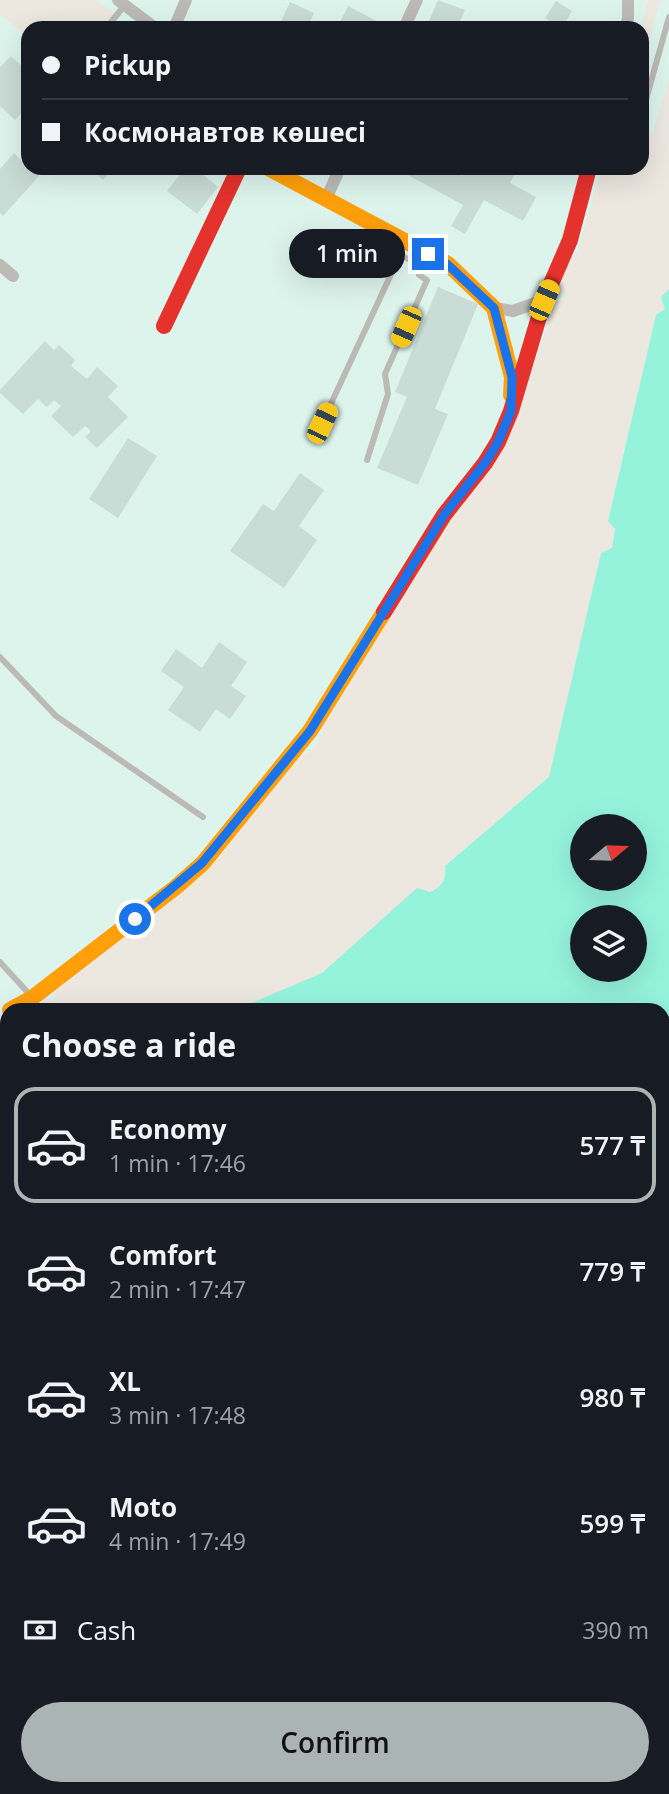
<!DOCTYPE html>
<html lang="en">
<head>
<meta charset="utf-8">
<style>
  :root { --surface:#171b24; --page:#242831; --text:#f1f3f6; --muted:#9ea1a6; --line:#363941; --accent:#aab4b3 }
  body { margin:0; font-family:"Open Sans",sans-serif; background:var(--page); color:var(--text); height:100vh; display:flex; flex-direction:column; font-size:26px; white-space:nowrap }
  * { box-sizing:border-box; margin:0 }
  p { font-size:23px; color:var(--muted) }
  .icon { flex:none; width:38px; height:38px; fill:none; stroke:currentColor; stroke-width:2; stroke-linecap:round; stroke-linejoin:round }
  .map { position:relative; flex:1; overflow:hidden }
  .details { position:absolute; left:0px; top:1003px; width:670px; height:793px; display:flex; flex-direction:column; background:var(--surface); border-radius:21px 21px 0 0; box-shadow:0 7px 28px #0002 }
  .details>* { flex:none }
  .top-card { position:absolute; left:21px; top:21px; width:628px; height:154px; border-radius:21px; box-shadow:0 7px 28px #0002; display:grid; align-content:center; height:154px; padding:0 21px; background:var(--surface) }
  .needle { width:46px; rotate:71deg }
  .buttons { position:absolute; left:570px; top:814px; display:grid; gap:14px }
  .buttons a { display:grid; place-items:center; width:77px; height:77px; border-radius:50%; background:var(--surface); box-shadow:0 7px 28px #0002; font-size:35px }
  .end { position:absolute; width:32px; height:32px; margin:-16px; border:9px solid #1a73e8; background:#fff; box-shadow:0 0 0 4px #fff }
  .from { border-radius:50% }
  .bubble { position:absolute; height:49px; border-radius:24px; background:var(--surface); box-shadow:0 7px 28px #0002; font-size:23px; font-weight:600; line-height:49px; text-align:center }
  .car { position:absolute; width:21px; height:42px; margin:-21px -10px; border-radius:9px; box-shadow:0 0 5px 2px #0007; background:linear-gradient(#f5c518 24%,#345 0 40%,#f5c518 0 76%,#345 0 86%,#f5c518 0) }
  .top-card b { display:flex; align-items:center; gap:24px; height:66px; font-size:26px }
  .top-card b+b { border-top:2px solid var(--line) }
  .top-card i { width:18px; height:18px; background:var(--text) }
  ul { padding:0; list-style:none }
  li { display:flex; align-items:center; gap:21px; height:116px; margin:0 14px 10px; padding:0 7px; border:4px solid transparent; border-radius:21px }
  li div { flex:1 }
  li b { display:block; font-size:26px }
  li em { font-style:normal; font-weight:600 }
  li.selected { border-color:var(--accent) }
  li>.icon { width:63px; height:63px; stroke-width:1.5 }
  h2 { padding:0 21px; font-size:32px; line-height:84px }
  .pay { display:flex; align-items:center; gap:18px; height:77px; padding:0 21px; font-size:26px }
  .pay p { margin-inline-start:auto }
  .action { display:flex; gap:14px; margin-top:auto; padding:14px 21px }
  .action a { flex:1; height:80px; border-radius:42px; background:var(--accent); color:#111; font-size:28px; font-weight:600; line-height:80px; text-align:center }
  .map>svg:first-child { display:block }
  .green { fill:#ece7df }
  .water { fill:#95f3dc; fill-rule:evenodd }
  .building { fill:#cadcd6 }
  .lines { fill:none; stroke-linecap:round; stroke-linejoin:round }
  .lane { stroke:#bcbab7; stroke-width:6 }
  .street { stroke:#bcbab7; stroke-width:12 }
  .fast { stroke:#30b455; stroke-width:16 }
  .slow { stroke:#ff9f0a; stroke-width:16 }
  .jam { stroke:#e5322d; stroke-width:16 }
  .route { stroke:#1a73e8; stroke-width:9 }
</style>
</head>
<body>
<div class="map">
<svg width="669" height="1794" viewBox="0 0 669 1794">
  <rect width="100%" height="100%" fill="#ddf4ed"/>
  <g class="green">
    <polygon points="0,0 96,0 114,13 101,28 28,28 28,36 0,15"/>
    <polygon points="648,0 660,0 642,68 641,28"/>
    <path d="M669 77V289L661 297 665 309 656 315 608 520 615 529 612 549 601 553 549 777 445 866C447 881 440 893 424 891L322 973 310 979 235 1010H28L47 995 50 1001 56 997 53 990 193 880 297 755 310 753 322 734 320 722 442 530 514 423 555 302 563 300 565 293 556 294 568 260 577 253 602 168H642V132L653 133Z"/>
    <polygon points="669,1157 669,1204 663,1208 663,1161"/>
    <polygon points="7,1556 7,1612 0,1616 0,1560"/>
  </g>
  <g class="water">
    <path d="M669 289V1083L663 1087V1010H235L322 973 417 888 430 892C442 887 447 879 445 866L549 777 601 553 612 548 615 529 608 521 656 315 665 309 661 297ZM583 826H635V878H583ZM583 917H635V970H583Z"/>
    <polygon points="7,1101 7,1482 0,1486 0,1103"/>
  </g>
  <g class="building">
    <polygon points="438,0 465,10 457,28 426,28"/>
    <polygon points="556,1 572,11 562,28 545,18"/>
    <polygon points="290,2 314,13 307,28 278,28"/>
    <polygon points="348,6 384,25 382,28 337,28"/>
    <polygon points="11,56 28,72 28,106 15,120 0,106 0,67"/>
    <polygon points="14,153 28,168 39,176 3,216 0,213 0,169"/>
    <polygon points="90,168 114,168 103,180"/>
    <polygon points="185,168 195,168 218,187 197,214 167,191"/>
    <polygon points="395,168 448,168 462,176 466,169 472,172 474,168 480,171 482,168 518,168 510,183 536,197 523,221 484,200 465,234 451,226 463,205"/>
    <polygon points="438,287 478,304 435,409 448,414 418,485 377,468 407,397 395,392"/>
    <polygon points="45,341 54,350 59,345 75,360 71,366 87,379 97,367 118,386 108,397 128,417 97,448 85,437 91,431 85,426 73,437 51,416 61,406 54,400 47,407 38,399 23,414 0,393 0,390"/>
    <polygon points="128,438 157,456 118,518 89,499"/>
    <polygon points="300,473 324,490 299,526 317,540 284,588 230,551 263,504 274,511"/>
    <polygon points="219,642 247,662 231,686 246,696 230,719 216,709 200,732 168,710 184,687 161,671 176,649 202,668"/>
    <polygon points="7,1703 7,1729 0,1712 0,1706"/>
    <polygon points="415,1788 473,1788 468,1794 418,1794"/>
  </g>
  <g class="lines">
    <g class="lane">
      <polyline points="106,28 125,5"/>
      <polyline points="642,114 669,17"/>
      <polyline points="322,423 400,255 423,266"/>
      <polyline points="367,460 388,394 385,374 427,280 419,275 428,255"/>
      <polyline points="0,657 56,716 203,817"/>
      <polyline points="0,962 31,996"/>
      <polyline points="663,1559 669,1556"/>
      <polyline points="391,1788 394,1794"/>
      <polyline points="622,1788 627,1794"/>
      <polyline points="65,1794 79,1788"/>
    </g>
    <g class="street">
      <polyline points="118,0 155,28"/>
      <polyline points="174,28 186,0"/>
      <polyline points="404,28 417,0"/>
      <polyline points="626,28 628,18 628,0"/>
      <polyline points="326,199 340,168"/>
      <polyline points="0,265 13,276"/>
      <polyline points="494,308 513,311 544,300"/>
      <polyline points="663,1651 669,1649"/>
      <polyline points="300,1794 314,1788"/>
      <polyline points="512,1794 518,1788"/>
    </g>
    <polyline class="fast" points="663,1627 669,1624"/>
    <g class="slow">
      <polyline points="268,168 448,264 494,308 512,377 511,395"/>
      <polyline points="10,1010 32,998 176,887 203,863 310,731 384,612"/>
      <polyline points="663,1596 669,1594"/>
    </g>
    <g class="jam">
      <polyline points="164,326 239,168"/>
      <polyline points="384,612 444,515 485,463 498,442 511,411 544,300 570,240 589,168"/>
      <polyline points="161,1794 175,1788"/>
      <polyline points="233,1794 247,1788"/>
    </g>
  </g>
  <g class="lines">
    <polyline class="route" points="135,919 202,863 310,731 444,515 485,463 498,442 511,411 512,377 494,308 447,264 428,254"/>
  </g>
</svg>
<div class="buttons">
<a><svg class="needle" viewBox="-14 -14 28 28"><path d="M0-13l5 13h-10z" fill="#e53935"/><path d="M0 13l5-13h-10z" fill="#9ea1a6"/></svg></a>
<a><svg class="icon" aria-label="layers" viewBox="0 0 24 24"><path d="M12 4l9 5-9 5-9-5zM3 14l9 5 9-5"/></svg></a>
</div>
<i class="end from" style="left:135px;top:919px"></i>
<i class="end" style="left:428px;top:254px"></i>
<div class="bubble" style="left:289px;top:229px;width:116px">1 min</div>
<i class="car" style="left:544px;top:300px;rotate:23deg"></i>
<i class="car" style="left:406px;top:327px;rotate:204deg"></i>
<i class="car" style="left:322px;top:423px;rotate:25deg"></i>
<div class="top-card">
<b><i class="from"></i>Pickup</b>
<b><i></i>Космонавтов көшесі</b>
</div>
<section class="details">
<h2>Choose a ride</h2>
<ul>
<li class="selected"><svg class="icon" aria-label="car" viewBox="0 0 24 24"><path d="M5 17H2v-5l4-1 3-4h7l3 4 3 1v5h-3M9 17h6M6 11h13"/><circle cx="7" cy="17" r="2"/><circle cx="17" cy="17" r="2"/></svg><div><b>Economy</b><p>1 min · 17:46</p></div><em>577 ₸</em></li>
<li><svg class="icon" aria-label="car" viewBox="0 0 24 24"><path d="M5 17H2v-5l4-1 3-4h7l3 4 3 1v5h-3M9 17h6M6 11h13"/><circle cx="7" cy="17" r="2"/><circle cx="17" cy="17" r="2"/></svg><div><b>Comfort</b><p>2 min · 17:47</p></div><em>779 ₸</em></li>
<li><svg class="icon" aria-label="car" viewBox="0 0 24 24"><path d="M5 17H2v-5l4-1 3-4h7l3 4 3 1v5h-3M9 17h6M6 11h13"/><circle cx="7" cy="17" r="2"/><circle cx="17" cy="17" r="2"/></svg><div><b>XL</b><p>3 min · 17:48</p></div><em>980 ₸</em></li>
<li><svg class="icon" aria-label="car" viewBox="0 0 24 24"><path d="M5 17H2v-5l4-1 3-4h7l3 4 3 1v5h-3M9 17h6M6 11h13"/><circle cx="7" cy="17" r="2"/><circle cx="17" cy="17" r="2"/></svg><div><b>Moto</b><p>4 min · 17:49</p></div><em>599 ₸</em></li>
</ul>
<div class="pay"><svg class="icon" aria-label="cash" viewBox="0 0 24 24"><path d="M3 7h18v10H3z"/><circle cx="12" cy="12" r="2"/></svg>Cash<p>390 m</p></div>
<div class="action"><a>Confirm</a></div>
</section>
</div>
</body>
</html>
